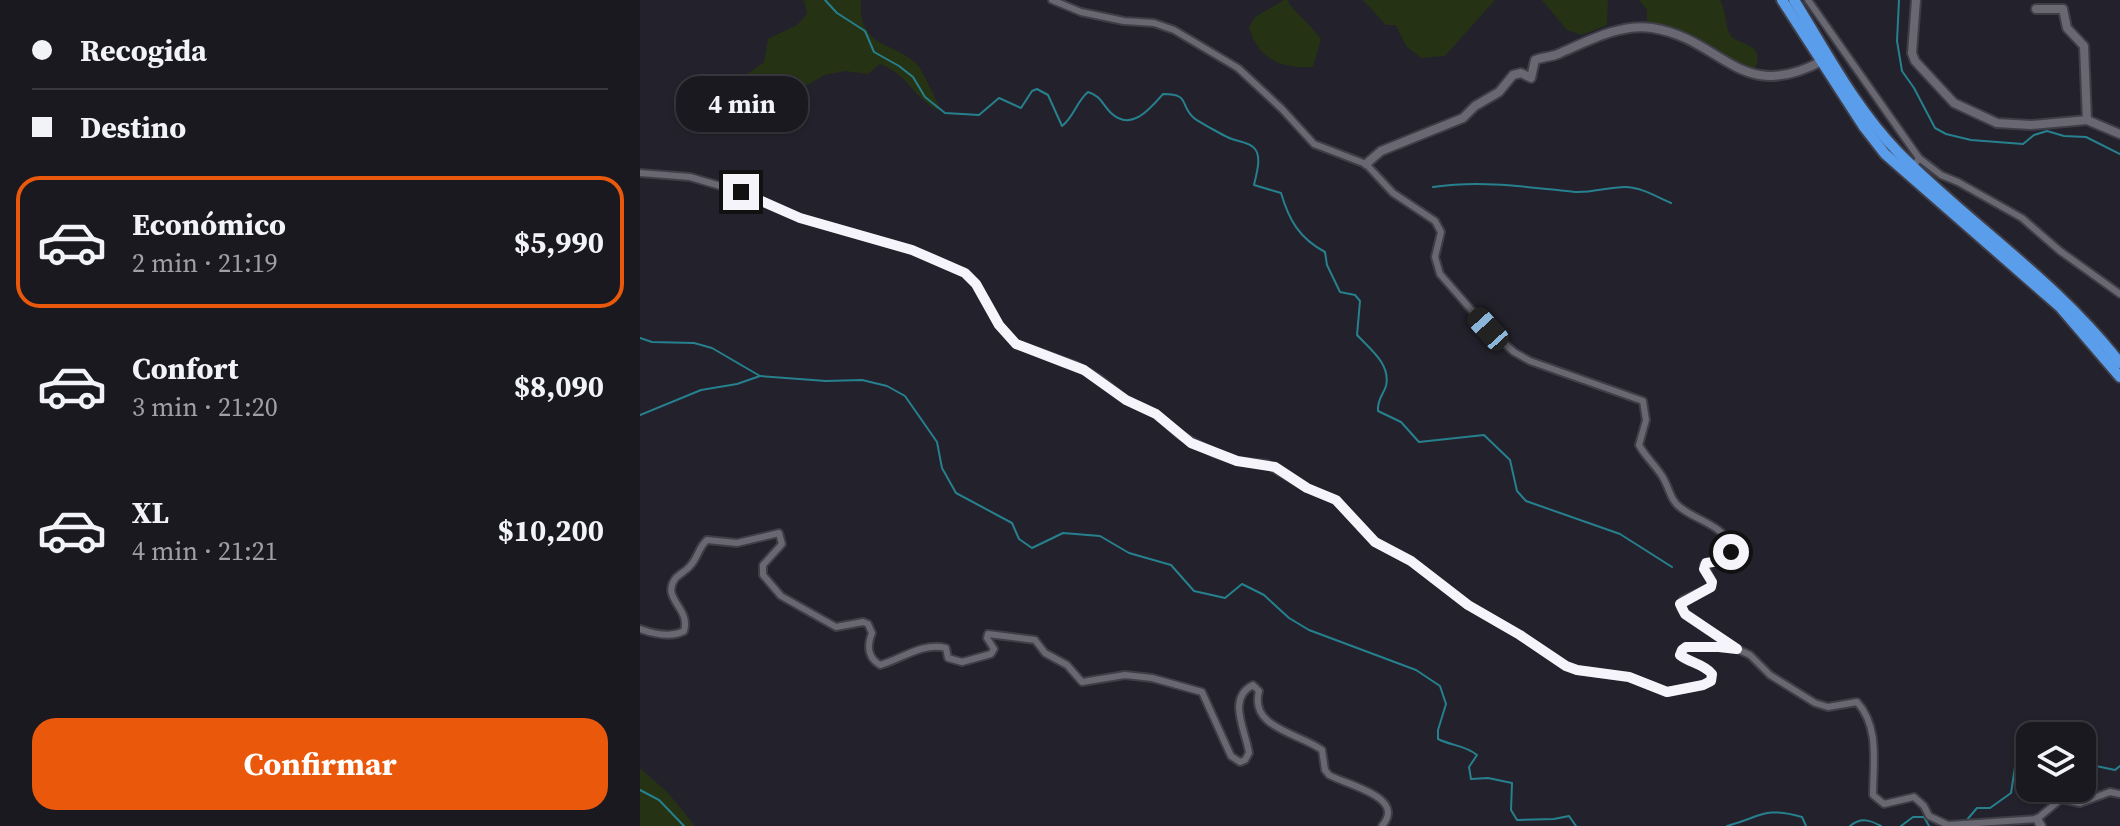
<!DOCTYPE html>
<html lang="es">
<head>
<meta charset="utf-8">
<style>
  :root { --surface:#1a1920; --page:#232229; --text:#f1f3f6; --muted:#9fa0a5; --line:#38383e; --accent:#ea580c }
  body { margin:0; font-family:"Source Serif 4",serif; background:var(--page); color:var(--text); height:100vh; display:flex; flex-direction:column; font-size:30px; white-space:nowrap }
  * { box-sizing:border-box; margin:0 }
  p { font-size:26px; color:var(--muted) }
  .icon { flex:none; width:44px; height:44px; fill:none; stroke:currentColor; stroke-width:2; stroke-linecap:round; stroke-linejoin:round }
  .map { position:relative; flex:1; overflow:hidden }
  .side { display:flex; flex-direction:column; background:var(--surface); width:640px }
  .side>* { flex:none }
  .hud { display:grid; align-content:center; height:176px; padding:0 32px; background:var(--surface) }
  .tools { position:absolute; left:1376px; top:722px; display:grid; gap:16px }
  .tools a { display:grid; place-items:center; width:80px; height:80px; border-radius:16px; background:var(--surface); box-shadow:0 2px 6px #0004,0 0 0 2px var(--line); font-size:40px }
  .end { position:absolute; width:36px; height:36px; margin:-18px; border:10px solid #f5f4fb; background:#111; box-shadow:0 0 0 4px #111 }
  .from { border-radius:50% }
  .bubble { position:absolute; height:56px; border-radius:24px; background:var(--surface); box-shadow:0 2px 6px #0004,0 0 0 2px var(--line); font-size:26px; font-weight:700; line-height:56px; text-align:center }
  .car { position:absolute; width:24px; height:48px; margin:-24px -12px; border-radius:10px; box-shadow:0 0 6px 2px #0007; background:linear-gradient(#222 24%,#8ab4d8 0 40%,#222 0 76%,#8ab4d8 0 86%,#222 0) }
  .hud b { display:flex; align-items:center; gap:28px; height:76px; font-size:30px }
  .hud b+b { border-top:2px solid var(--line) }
  .hud i { width:20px; height:20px; background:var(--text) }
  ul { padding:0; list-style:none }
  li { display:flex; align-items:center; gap:24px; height:132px; margin:0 16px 12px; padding:0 16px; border:4px solid transparent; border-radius:24px }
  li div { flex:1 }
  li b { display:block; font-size:30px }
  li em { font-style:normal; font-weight:700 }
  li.current { border-color:var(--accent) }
  li>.icon { width:72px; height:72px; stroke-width:1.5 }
  .button { display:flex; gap:16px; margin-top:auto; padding:16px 32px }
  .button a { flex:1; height:92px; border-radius:24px; background:var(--accent); color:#fff; font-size:32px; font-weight:700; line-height:92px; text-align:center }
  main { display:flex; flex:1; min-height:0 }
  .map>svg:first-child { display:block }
  .green { fill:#263214 }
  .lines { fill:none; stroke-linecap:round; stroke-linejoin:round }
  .stream { stroke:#26808e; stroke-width:2 }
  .street-casing { stroke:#3f3e47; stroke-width:10 }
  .secondary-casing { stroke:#3f3e47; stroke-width:12 }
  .highway-casing { stroke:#3f3e47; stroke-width:14 }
  .street { stroke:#686772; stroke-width:6 }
  .secondary { stroke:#686772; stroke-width:8 }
  .highway { stroke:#5a9dea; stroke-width:10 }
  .route { stroke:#f5f4fb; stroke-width:10 }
</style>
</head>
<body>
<main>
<section class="side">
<div class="hud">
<b><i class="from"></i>Recogida</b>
<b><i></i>Destino</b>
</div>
<ul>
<li class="current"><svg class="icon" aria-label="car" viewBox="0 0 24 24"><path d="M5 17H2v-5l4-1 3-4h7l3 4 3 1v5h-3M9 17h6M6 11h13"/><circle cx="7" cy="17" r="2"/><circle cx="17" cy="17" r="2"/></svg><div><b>Económico</b><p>2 min · 21:19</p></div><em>$5,990</em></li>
<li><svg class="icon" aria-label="car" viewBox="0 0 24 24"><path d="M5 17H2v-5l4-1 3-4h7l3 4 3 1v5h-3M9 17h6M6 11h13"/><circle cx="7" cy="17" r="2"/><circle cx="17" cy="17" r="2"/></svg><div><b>Confort</b><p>3 min · 21:20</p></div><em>$8,090</em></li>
<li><svg class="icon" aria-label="car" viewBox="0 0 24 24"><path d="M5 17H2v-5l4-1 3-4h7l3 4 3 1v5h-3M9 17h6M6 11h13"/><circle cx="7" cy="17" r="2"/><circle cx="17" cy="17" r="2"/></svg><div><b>XL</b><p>4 min · 21:21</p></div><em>$10,200</em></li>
</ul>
<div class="button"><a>Confirmar</a></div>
</section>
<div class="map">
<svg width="1480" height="826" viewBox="0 0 1480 826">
  <rect width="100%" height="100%" fill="#23212b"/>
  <g class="green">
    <path d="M161 0H221C218 47 250 41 275 62 282 68 294 96 299 106L298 110C273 98 270 76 240 64L228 74 205 71 185 75 167 85 150 89 114 122 82 116 76 109 103 77 124 62 128 39 157 25 167 14 164 1Z"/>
    <path d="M644 0H649L648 2C658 16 671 25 681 39L673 67C643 69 618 60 609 27L615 17Z"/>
    <polygon points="723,0 855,0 805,56 781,58 766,46 756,25 746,25"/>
    <polygon points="902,0 968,0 967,25 942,35 927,30"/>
    <path d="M999 0H1080C1086 10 1085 23 1089 33 1096 47 1129 41 1114 71L1109 70 1066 44 1012 25 1007 21V10Z"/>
    <polygon points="0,768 28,793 55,826 0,826"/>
  </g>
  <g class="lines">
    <g class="stream">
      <path d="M185 0 197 13 225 31 234 52 259 66 273 77 285 97 305 113 339 115 359 98 381 108 392 91 397 89 408 95 422 126C434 117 436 102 448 92 461 96 462 104 471 113 491 132 510 109 523 94 551 94 539 105 554 118 557 121 588 138 592 139 599 142 610 142 615 149 622 158 616 175 614 185L641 193C649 220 659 238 685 252L687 265 700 292 715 295 720 301 717 335C730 349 751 364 746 386 743 395 737 400 738 411L761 422 779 442 844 435 870 460 877 491 886 501 980 534 1032 567"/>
      <polyline points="1259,0 1257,41 1262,71 1274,88 1295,128 1306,134 1331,140 1383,144 1394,135 1407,131 1424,136 1446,137 1480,154"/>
      <path d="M793 187C842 180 887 187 935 192 952 193 968 187 985 187 1001 187 1017 197 1031 203"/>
      <path d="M0 338 12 342 54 343 72 348 120 376 186 381 222 380 247 386 265 396 297 442 302 468 316 493 372 523 379 539 392 548 423 533 460 536 489 553 531 565 554 591 585 598 602 584 624 595 649 618 669 630 776 670 800 686 806 704 798 730V739C812 746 825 745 837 755L829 767 831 779 848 778 872 783 871 810 877 820 914 819 929 816 936 826"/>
      <polyline points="0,415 61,390 97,384 120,376"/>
      <polyline points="1442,771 1451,771 1456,766 1475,770 1480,766"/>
      <polyline points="0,790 19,800 44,826"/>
      <polyline points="1326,821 1337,808 1350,808 1371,793 1375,767 1380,765 1386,781 1390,784"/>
      <path d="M1087 826C1121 817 1124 806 1162 817L1166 826"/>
      <path d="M1210 826C1221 817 1230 820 1241 826"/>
      <polyline points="1261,826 1273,817 1284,817 1289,826"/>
    </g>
    <defs>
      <g id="street">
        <path d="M412 0 441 12 484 21 514 23 534 30 598 68 642 109 674 144 726 164 753 193 795 221 801 232 795 257 800 274 848 329 874 352 890 361 1003 401 1006 420 999 445C1005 456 1015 465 1022 476 1029 486 1030 501 1041 508 1058 521 1080 524 1091 545L1087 560 1066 563 1064 565 1072 582 1071 587 1043 600 1041 608 1045 614 1092 646"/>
        <polyline points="1168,0 1279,158"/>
        <polyline points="1274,166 1279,158 1301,175 1318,182 1382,218 1420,251 1480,294"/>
        <path d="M0 173 50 177 101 192 160 218 272 250 325 273 336 284 359 325 376 344 437 366 458 378 486 400 516 414 540 435 574 453 597 461 627 464 667 488 696 500 735 542 771 561 828 605 880 635 926 666 937 670 989 677 1027 692 1063 685 1071 681 1072 674C1064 664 1050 663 1040 655L1042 650 1046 647H1079L1097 649 1110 655 1130 675 1175 703 1188 707 1217 702C1240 727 1233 764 1233 795L1244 804 1274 797 1284 806 1289 816 1308 825 1397 819 1421 799 1440 803 1470 792 1480 794"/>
        <path d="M0 629C14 634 31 638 44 631 51 608 21 599 35 579 39 574 46 571 50 566 58 558 58 548 67 540L97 543 139 533 142 544 123 565V575L141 596 196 627 223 622 228 624 232 633C227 646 227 657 240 665 262 659 282 642 306 648L308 658 322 662 351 654 354 649 347 638 348 634 395 640 405 653 427 665 442 682 485 675 512 678 562 692 591 756 600 762 605 760 609 753C606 731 586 698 613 685L619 691C609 728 659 733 682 750L685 770 689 775C707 785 767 797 742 826"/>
      </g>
      <g id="secondary">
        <polyline points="1276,0 1272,53 1275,61 1314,103 1357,123 1391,125 1447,120"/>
        <polyline points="1396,9 1423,9 1427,28 1444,46 1447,120 1480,134"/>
        <path d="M726 164 741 151 823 118 835 106 859 92 873 75 881 73 891 78 895 60C902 57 911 57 918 54 946 42 980 23 1012 28 1083 39 1099 105 1182 61"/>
        <polyline points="1397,819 1401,826"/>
      </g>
      <g id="highway">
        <polyline points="1142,0 1224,127 1245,154 1420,307 1480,377"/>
        <path d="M1154 0C1186 51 1215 108 1258 152 1330 225 1417 281 1480 363"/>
      </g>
    </defs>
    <use href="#street" class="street-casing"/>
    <use href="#secondary" class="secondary-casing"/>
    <use href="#highway" class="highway-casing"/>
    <use href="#street" class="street"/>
    <use href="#secondary" class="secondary"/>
    <use href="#highway" class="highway"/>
  </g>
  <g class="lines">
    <path class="route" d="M101 192 160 218 272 250 325 273 336 284 359 325 376 344 444 370 486 400 516 414 551 443 597 461 635 467 667 488 696 500 735 542 771 561 828 605 880 635 926 666 937 670 989 677 1027 692 1063 685 1071 681 1072 674C1064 664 1050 663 1040 655L1042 650 1046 647H1079L1097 649 1045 614 1040 604 1071 587 1072 582 1064 569 1066 563 1087 560 1091 552"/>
  </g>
</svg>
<div class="tools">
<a><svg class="icon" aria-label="layers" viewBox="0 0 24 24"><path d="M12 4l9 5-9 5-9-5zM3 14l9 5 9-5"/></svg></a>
</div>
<i class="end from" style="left:1091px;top:552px"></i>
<i class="end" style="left:101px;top:192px"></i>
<div class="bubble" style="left:36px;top:76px;width:132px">4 min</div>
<i class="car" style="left:848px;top:329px;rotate:318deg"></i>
</div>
</main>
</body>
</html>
